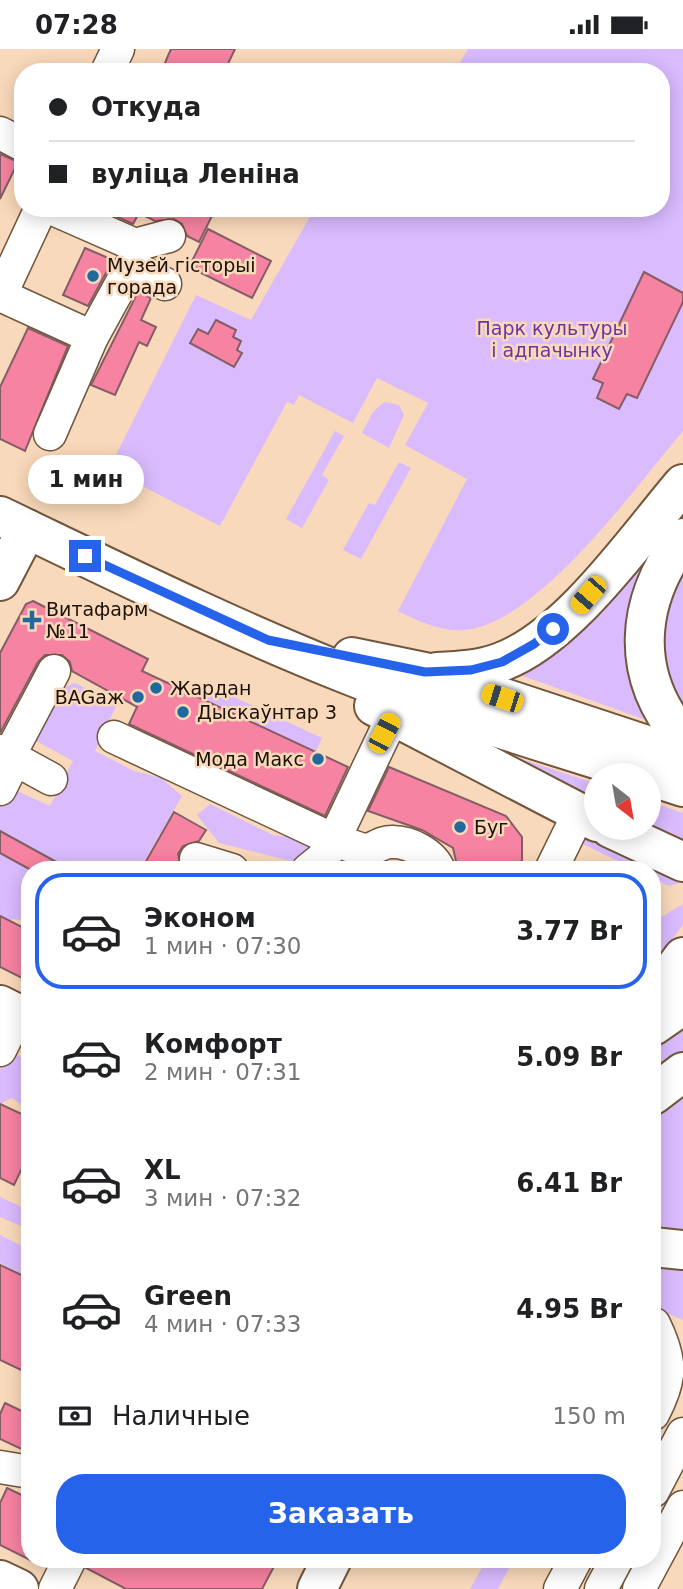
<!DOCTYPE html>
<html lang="ru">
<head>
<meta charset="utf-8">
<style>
  :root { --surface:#fff; --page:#f2f2f2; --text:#202124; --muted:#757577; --line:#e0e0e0; --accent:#2563eb }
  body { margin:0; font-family:"DejaVu Sans",sans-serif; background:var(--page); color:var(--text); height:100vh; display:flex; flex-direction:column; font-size:26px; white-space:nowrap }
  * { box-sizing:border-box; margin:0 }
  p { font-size:23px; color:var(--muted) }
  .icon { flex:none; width:38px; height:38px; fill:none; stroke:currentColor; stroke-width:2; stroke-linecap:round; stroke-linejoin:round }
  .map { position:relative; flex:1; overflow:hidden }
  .sheet { position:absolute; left:21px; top:812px; width:640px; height:707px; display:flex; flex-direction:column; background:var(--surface); border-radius:28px; box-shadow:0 4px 18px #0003 }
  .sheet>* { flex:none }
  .banner { position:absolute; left:14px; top:14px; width:656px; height:154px; border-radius:28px; box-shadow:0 4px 18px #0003; display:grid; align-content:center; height:154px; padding:0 35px; background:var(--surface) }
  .needle { width:46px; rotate:149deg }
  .controls { position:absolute; left:584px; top:714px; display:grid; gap:14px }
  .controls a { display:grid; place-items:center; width:77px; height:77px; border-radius:50%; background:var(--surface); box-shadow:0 4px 18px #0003; font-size:35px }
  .end { position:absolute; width:32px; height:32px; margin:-16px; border:9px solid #2563eb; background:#fff; box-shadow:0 0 0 4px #fff }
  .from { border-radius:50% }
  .bubble { position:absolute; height:49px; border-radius:24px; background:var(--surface); box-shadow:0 4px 18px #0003; font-size:23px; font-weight:800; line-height:49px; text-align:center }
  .car { position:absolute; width:21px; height:42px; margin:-21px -10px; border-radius:9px; box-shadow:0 0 5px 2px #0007; background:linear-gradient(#f5c518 24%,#345 0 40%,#f5c518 0 76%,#345 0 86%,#f5c518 0) }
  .banner b { display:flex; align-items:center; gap:24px; height:66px; font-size:26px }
  .banner b+b { border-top:2px solid var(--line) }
  .banner i { width:18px; height:18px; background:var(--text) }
  ul { padding:12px 0 0; list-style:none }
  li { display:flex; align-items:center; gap:21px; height:116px; margin:0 14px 10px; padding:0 21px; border:4px solid transparent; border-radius:28px }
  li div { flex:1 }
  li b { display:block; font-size:26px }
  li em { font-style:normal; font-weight:800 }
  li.active { border-color:var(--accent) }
  li>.icon { width:63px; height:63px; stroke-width:1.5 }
  .pay { display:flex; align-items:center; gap:18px; height:77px; padding:0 35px; font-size:26px }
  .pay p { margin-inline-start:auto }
  .button { display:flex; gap:14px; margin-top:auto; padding:14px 35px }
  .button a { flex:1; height:80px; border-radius:28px; background:var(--accent); color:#fff; font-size:28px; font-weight:800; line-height:80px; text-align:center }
  .status { display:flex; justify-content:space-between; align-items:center; height:49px; padding:0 35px; background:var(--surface); direction:ltr }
  .status svg { height:19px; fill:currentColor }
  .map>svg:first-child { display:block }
  .green { fill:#d9bbfe }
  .building { fill:#f683a1; stroke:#845d66; stroke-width:2 }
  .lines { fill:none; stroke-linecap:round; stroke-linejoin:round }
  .minor-casing { stroke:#71563c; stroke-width:35 }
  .major-casing { stroke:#71563c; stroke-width:42 }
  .minor { stroke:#fff; stroke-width:32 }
  .major { stroke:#fff; stroke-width:38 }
  .route { stroke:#2563eb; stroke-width:9 }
  .poi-dot { fill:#21689c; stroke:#f9d9bb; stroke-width:2.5 }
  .labels { text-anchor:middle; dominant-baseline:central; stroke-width:5; stroke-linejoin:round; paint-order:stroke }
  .poi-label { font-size:19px; fill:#1b1106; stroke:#f9d9bb; text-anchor:start }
  .park-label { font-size:19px; fill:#6e33a3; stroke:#f9d9bb }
</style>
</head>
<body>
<div class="status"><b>07:28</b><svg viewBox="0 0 49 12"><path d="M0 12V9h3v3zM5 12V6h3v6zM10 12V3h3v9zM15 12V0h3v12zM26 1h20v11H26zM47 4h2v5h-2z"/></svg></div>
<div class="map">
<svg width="683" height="1540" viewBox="0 0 683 1540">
  <rect width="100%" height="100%" fill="#f9d9bb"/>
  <g class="green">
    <path d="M468 0H683V382C636 437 538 575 464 581 440 583 419 572 398 562L467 430 405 396 428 354 377 329 353 374 299 346 294 356 287 353 220 477 109 420 196 246 251 271 315 159H662V23H454Z"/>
    <polygon points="384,353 399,356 404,366 389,399 362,384 373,363"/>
    <polygon points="335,382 344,387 322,426 329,431 302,479 286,470"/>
    <polygon points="399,413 411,419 361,510 343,501 369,454 375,456"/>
    <path d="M683 464V469C623 536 607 590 649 672L520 626 539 613Z"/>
    <path d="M683 518V658C659 609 656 566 683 518Z"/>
    <polygon points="75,634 117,655 95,702 134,722 161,729 182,747 139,821 30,821 30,872 12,870 0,894 0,805 18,814 29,797 0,781 0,755 9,738 50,757 73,712 29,688 55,642"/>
    <polygon points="210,637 322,689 316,702 205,650"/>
    <polygon points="463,691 597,735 597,754"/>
    <polygon points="649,752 683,764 683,794 649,778"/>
    <polygon points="210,755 273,786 308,790 317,794 300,814 219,794 197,766"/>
    <polygon points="599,781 683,830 680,834 669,837 653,829 653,821 636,821 579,793"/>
    <polygon points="683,855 683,876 653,915 653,873"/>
    <polygon points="683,973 683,1186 653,1180 653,1000"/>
    <polygon points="9,1002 30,1012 30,1061 12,1049 0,1055 0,1021"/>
    <polygon points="0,1148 30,1162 30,1181 0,1168"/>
    <polygon points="0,1186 30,1201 30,1212 23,1226 0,1214"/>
    <polygon points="653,1216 683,1219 683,1271 653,1258"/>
    <polygon points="487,1510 514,1510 498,1540 470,1540"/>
  </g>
  <g class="building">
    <polygon points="171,0 235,0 224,23 161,23"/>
    <polygon points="0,105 18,113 0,150"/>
    <polygon points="97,159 216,159 199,193 187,187 182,175 174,170 155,172 139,164 133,175"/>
    <polygon points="208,180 271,212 252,249 189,218"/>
    <polygon points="85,199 113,211 88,257 63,246"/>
    <polygon points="644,223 683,244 683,253 637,349 627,345 619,360 597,349 603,334 593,330"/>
    <polygon points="138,243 151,249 141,271 156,278 147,297 139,293 115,346 91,336"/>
    <polygon points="216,271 236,281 233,288 241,292 237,301 242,304 234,318 190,294 198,280 208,285"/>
    <polygon points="28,279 68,297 25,402 0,390 0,338"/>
    <polygon points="33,552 148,610 142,622 348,718 325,767 129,675 137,658 72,622 70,613 62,606 45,606 38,613 0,684 0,604 26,555"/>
    <polygon points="389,718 506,767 522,788 522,811 517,821 458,821 453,799 422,781 368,762"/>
    <polygon points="174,763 206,781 199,792 183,797 178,805 182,821 141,821"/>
    <polygon points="0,782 71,821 31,821 0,804"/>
    <polygon points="0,867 30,882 30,933 0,918"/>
    <polygon points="0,1055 30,1069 30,1102 14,1136 0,1129"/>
    <polygon points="0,1216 30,1230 30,1302 21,1321 0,1311"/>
    <polygon points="5,1354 30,1366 30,1404 0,1390 0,1365"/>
    <polygon points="7,1439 28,1449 22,1461 30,1464 30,1511 0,1496 0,1454"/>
    <polygon points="88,1510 189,1510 199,1515 219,1510 278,1510 262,1540 126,1540 86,1519"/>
  </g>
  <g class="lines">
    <defs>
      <g id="minor">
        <polyline points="107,23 118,0"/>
        <polyline points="0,84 23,96"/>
        <polyline points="51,159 135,196 169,187"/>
        <polyline points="0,246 92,288 50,385"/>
        <polyline points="0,247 41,159"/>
        <polyline points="92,288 131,217 165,235"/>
        <polyline points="114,688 334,791 393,667 410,654"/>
        <polyline points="0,702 51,730"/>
        <polyline points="9,707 54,622"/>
        <polyline points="0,740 15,710"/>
        <polyline points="196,810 232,821"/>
        <path d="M308 821 324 808 334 791 366 802C375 799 384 792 393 793 410 793 433 805 439 821"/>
        <polyline points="551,821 579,764"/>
        <polyline points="0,1001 18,965"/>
        <path d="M653 1365C672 1329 672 1312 654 1275"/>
        <polyline points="0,1418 30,1423"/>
        <polyline points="653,1442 683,1385"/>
        <polyline points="55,1540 70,1510"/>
        <polyline points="560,1540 576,1510"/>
        <polyline points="601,1540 617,1510"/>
        <polyline points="639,1540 683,1458"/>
      </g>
      <g id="major">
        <path d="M0 467C115 522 230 579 349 626 446 665 547 694 646 726"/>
        <path d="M683 489C635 553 629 626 683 689"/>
        <polyline points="0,532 27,480"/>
        <polyline points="352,608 425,623 683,708"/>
        <path d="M437 623C459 622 480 621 501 613 569 588 636 490 683 435"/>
        <polyline points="374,657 597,773"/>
        <polyline points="649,727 683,738"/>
        <polyline points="610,779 683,813"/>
        <polyline points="653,949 683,908"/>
        <polyline points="0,956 30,971"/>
        <polyline points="653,977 683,956"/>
        <polyline points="653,1046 683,1023"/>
        <polyline points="653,1198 683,1201"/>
        <polyline points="0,1531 19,1540"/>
        <polyline points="317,1540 332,1510"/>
      </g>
    </defs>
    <use href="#minor" class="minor-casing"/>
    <use href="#major" class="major-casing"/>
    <use href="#minor" class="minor"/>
    <use href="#major" class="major"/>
  </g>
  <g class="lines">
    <polyline class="route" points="85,507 268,591 425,623 471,621 502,613 534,595 553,580"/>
  </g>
  <g class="poi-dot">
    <circle cx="93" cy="227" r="7"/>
    <path d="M28.5 560.5h7v7h7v7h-7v7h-7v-7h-7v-7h7z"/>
    <circle cx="156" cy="639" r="7"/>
    <circle cx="138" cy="648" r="7"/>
    <circle cx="183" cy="663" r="7"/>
    <circle cx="318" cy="710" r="7"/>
    <circle cx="460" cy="778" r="7"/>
  </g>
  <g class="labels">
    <g class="poi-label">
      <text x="107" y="216">Музей гісторыі<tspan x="107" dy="22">горада</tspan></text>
      <text x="46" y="560">Витафарм<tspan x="46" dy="22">№11</tspan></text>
      <text x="170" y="639">Жардан</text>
      <text x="124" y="648" text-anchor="end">BAGаж</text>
      <text x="197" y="663">Дыскаўнтар 3</text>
      <text x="304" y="710" text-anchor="end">Мода Макс</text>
      <text x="474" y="778">Буг</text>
    </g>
    <g class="park-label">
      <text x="552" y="279">Парк культуры<tspan x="552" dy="22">і адпачынку</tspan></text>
    </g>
  </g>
</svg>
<div class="controls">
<a><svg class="needle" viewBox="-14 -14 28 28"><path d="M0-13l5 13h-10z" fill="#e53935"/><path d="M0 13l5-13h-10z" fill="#757577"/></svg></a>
</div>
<i class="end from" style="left:553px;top:580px"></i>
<i class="end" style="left:85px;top:507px"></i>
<div class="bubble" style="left:28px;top:406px;width:116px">1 мин</div>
<i class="car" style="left:588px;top:546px;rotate:221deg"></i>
<i class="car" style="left:502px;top:649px;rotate:288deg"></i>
<i class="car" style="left:384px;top:684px;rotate:28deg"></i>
<div class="banner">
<b><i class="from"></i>Откуда</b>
<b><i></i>вуліца Леніна</b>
</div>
<section class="sheet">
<ul>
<li class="active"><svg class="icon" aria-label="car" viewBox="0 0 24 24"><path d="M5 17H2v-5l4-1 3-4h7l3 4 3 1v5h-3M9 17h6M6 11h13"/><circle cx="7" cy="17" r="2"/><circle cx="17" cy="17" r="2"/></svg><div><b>Эконом</b><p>1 мин · 07:30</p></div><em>3.77 Br</em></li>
<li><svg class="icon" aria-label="car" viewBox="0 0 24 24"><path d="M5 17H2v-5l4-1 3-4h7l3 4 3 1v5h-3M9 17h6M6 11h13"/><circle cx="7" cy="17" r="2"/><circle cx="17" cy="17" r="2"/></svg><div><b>Комфорт</b><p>2 мин · 07:31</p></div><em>5.09 Br</em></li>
<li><svg class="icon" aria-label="car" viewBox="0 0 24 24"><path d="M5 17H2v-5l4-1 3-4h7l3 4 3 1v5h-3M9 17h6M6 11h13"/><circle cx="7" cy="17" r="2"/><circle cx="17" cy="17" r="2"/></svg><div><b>XL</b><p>3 мин · 07:32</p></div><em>6.41 Br</em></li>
<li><svg class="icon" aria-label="car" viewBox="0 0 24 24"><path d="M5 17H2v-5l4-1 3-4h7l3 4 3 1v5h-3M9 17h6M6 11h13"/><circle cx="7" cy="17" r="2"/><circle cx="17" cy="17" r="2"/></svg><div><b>Green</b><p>4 мин · 07:33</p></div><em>4.95 Br</em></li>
</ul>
<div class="pay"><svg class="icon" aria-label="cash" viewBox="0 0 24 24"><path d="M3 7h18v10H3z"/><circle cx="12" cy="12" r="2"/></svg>Наличные<p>150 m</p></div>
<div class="button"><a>Заказать</a></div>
</section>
</div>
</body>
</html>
